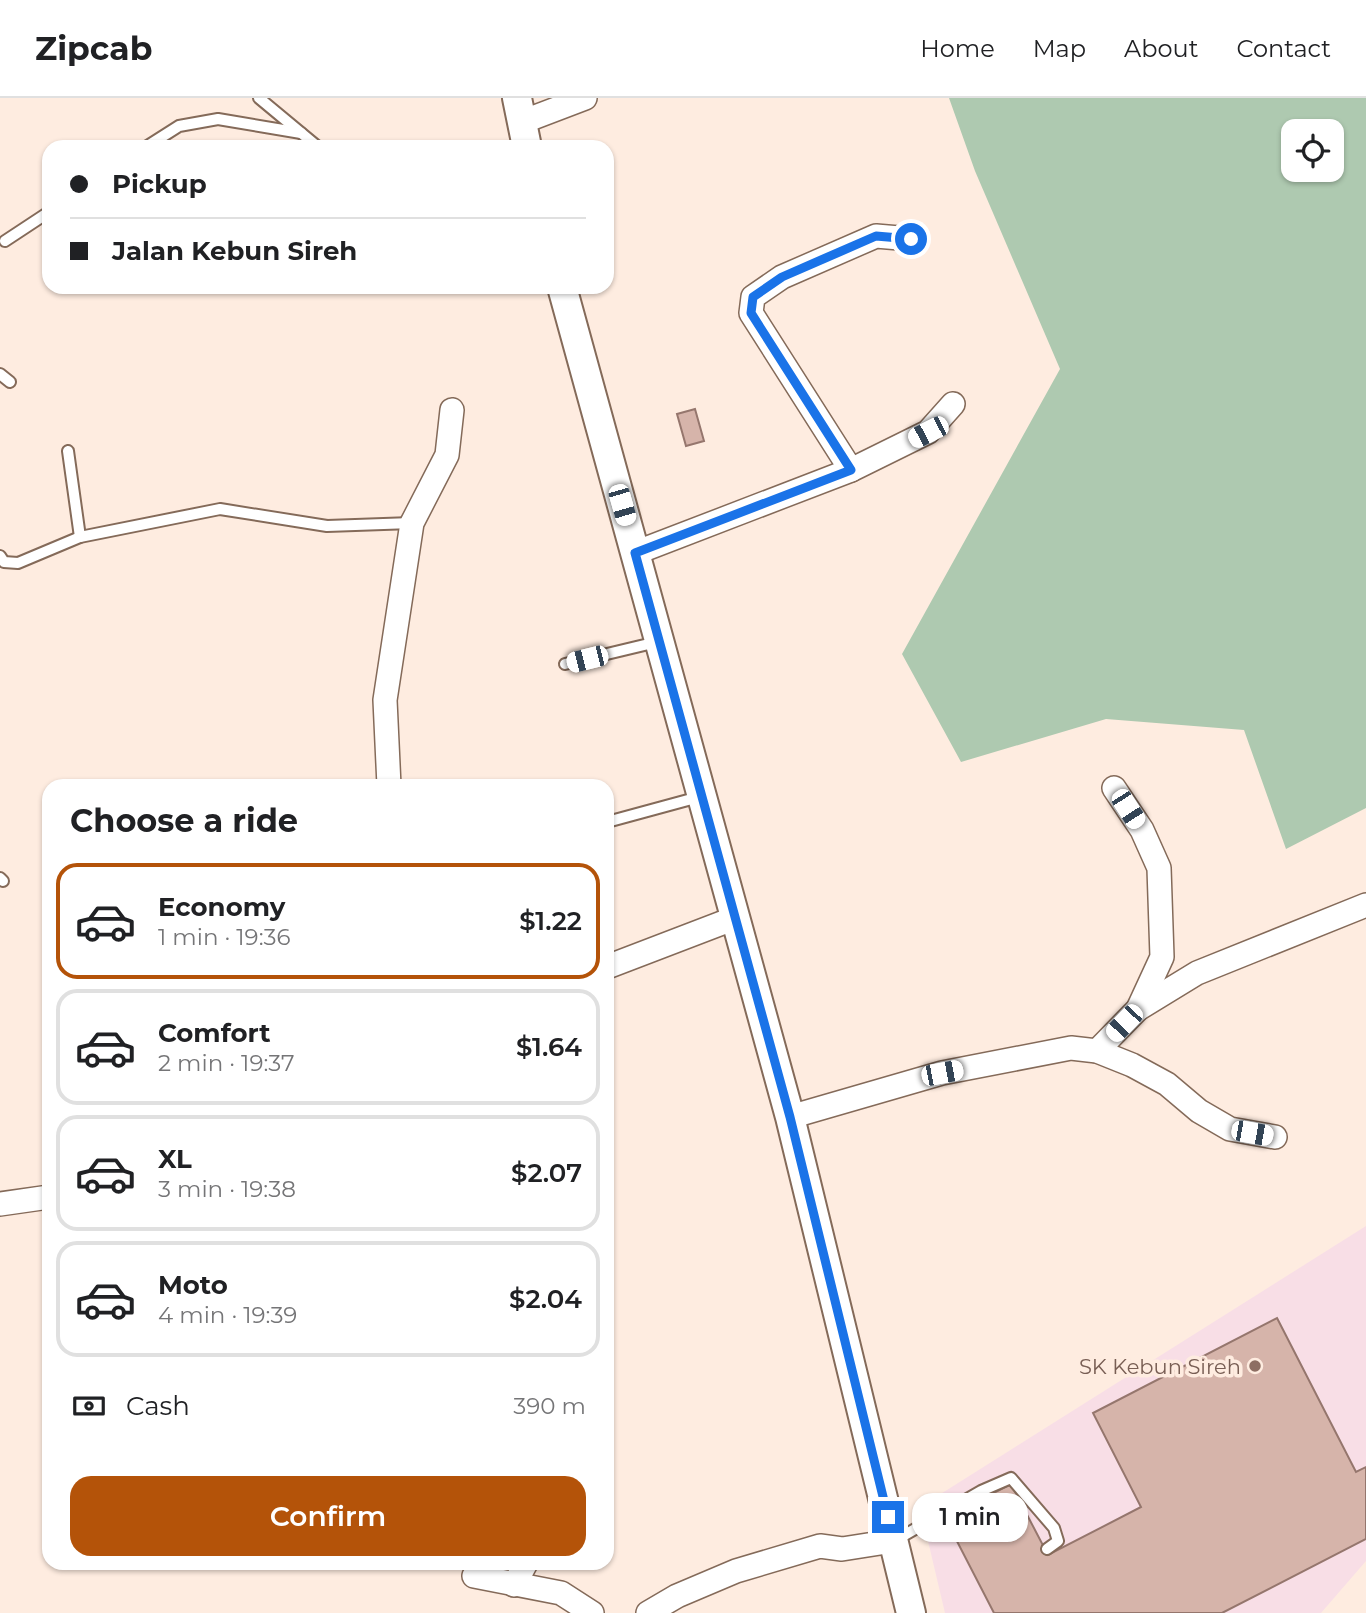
<!DOCTYPE html>
<html lang="en">
<head>
<meta charset="utf-8">
<style>
  :root { --surface:#fff; --page:#f6f6f6; --text:#202124; --muted:#757577; --line:#e0e0e0; --accent:#b45309 }
  body { margin:0; font-family:Montserrat,sans-serif; background:var(--page); color:var(--text); height:100vh; display:flex; flex-direction:column; font-size:26px; white-space:nowrap }
  * { box-sizing:border-box; margin:0 }
  p { font-size:23px; color:var(--muted) }
  .icon { flex:none; width:38px; height:38px; fill:none; stroke:currentColor; stroke-width:2; stroke-linecap:round; stroke-linejoin:round }
  .map { position:relative; flex:1; overflow:hidden }
  .side { position:absolute; left:42px; top:681px; width:572px; height:791px; display:flex; flex-direction:column; background:var(--surface); border-radius:21px; box-shadow:0 2px 5px #0004 }
  .side>* { flex:none }
  .hud { position:absolute; left:42px; top:42px; width:572px; height:154px; border-radius:21px; box-shadow:0 2px 5px #0004; display:grid; align-content:center; height:154px; padding:0 28px; background:var(--surface) }
  .tools { position:absolute; left:1281px; top:21px; display:grid; gap:14px }
  .tools a { display:grid; place-items:center; width:63px; height:63px; border-radius:14px; background:var(--surface); box-shadow:0 2px 5px #0004; font-size:35px }
  .end { position:absolute; width:32px; height:32px; margin:-16px; border:9px solid #1a73e8; background:#fff; box-shadow:0 0 0 4px #fff }
  .from { border-radius:50% }
  .bubble { position:absolute; height:49px; border-radius:21px; background:var(--surface); box-shadow:0 2px 5px #0004; font-size:23px; font-weight:600; line-height:49px; text-align:center }
  .car { position:absolute; width:21px; height:42px; margin:-21px -10px; border-radius:9px; box-shadow:0 0 5px 2px #0007; background:linear-gradient(#fff 24%,#345 0 40%,#fff 0 76%,#345 0 86%,#fff 0) }
  .hud b { display:flex; align-items:center; gap:24px; height:66px; font-size:26px }
  .hud b+b { border-top:2px solid var(--line) }
  .hud i { width:18px; height:18px; background:var(--text) }
  ul { padding:0; list-style:none }
  li { display:flex; align-items:center; gap:21px; height:116px; margin:0 14px 10px; padding:0 14px; border:4px solid var(--line); border-radius:21px }
  li div { flex:1 }
  li b { display:block; font-size:26px }
  li em { font-style:normal; font-weight:600 }
  li.on { border-color:var(--accent) }
  li>.icon { width:63px; height:63px; stroke-width:1.5 }
  h2 { padding:0 28px; font-size:32px; line-height:84px }
  .pay { display:flex; align-items:center; gap:18px; height:77px; padding:0 28px; font-size:26px }
  .pay p { margin-inline-start:auto }
  .primary-button { display:flex; gap:14px; margin-top:auto; padding:14px 28px }
  .primary-button a { flex:1; height:80px; border-radius:21px; background:var(--accent); color:#fff; font-size:28px; font-weight:600; line-height:80px; text-align:center }
  header { display:flex; align-items:center; gap:42px; box-sizing:border-box; height:98px; padding:0 35px; background:var(--surface); border-bottom:2px solid var(--line) }
  header strong { font-size:33px }
  nav { display:flex; gap:38px; margin-inline-start:auto; font-size:24px }
  .map>svg:first-child { display:block }
  .education { fill:#f8dee6 }
  .green { fill:#aec9b0; fill-rule:evenodd }
  .building { fill:#d6b4aa; stroke:#95766d; stroke-width:2 }
  .lines { fill:none; stroke-linecap:round; stroke-linejoin:round }
  .service-casing { stroke:#846a59; stroke-width:14 }
  .minor-casing { stroke:#846a59; stroke-width:26 }
  .tertiary-casing { stroke:#846a59; stroke-width:32 }
  .service { stroke:#fff; stroke-width:10 }
  .minor { stroke:#fff; stroke-width:23 }
  .tertiary { stroke:#fff; stroke-width:28 }
  .route { stroke:#1a73e8; stroke-width:9 }
  .education-dot { fill:#8d6e63; stroke:#feece0; stroke-width:2.5 }
  .labels { text-anchor:middle; dominant-baseline:central; stroke-width:7; stroke-linejoin:round; paint-order:stroke }
  .education-label { font-size:21px; fill:#785e54; stroke:#feece0; text-anchor:end }
</style>
</head>
<body>
<header>
<strong>Zipcab</strong>
<nav><a>Home</a><a>Map</a><a>About</a><a>Contact</a></nav>
</header>
<div class="map">
<svg width="1366" height="1515" viewBox="0 0 1366 1515">
  <rect width="100%" height="100%" fill="#feece0"/>
  <polygon class="education" points="1366,1128 1366,1463 1321,1515 945,1515 920,1409"/>
  <path class="green" d="M949 0H1366V710L1286 751 1244 632 1106 621 961 664 902 556 1060 271 975 73ZM1293 33H1332V72H1293Z"/>
  <g class="building">
    <polygon points="695,311 704,343 686,348 677,316"/>
    <polygon points="1277,1220 1356,1374 1366,1369 1366,1441 1222,1515 994,1515 945,1420 1011,1386 1048,1457 1141,1409 1093,1315"/>
  </g>
  <g class="lines">
    <defs>
      <g id="service">
        <polyline points="259,0 318,49"/>
        <polyline points="146,49 179,28 218,21 301,35"/>
        <polyline points="5,143 49,114"/>
        <polyline points="0,276 10,284"/>
        <polyline points="68,353 80,439"/>
        <polyline points="0,458 4,464 18,465 80,439 220,411 327,428 412,425"/>
        <polyline points="565,566 657,544"/>
        <polyline points="607,724 699,699"/>
        <polyline points="0,780 3,783"/>
        <polyline points="896,1442 981,1393 1011,1380 1054,1430 1058,1443 1047,1451"/>
      </g>
      <g id="minor">
        <polyline points="522,24 585,0"/>
        <polyline points="851,372 751,215 753,199 782,179 876,138 911,141"/>
        <polyline points="635,455 851,372 928,334 953,306"/>
        <polyline points="389,688 385,602 412,425 447,357 452,312"/>
        <polyline points="607,869 735,820"/>
        <polyline points="1138,911 1197,875 1366,807"/>
        <polyline points="1097,953 1138,911 1162,859 1159,770 1142,732 1114,690"/>
        <polyline points="790,1019 942,975 1071,950 1097,953 1132,967 1167,986 1199,1013 1230,1031 1275,1039"/>
        <polyline points="0,1106 49,1099"/>
        <polyline points="474,1478 561,1495 592,1515"/>
        <polyline points="514,1487 526,1465"/>
        <polyline points="648,1515 677,1498 736,1473 820,1448 842,1451 893,1443"/>
      </g>
      <g id="tertiary">
        <polyline points="517,0 527,49"/>
        <polyline points="562,189 790,1019 911,1515"/>
      </g>
    </defs>
    <use href="#service" class="service-casing"/>
    <use href="#minor" class="minor-casing"/>
    <use href="#tertiary" class="tertiary-casing"/>
    <use href="#service" class="service"/>
    <use href="#minor" class="minor"/>
    <use href="#tertiary" class="tertiary"/>
  </g>
  <g class="lines">
    <polyline class="route" points="888,1419 790,1019 635,455 851,372 751,215 753,199 782,179 876,138 911,141"/>
  </g>
  <circle class="education-dot" cx="1255" cy="1268" r="7"/>
  <g class="labels">
    <g class="education-label">
      <text x="1241" y="1268">SK Kebun Sireh</text>
    </g>
  </g>
</svg>
<div class="tools">
<a><svg class="icon" aria-label="locate" viewBox="0 0 24 24"><circle cx="12" cy="12" r="6"/><path d="M12 2v4M12 18v4M2 12h4M18 12h4"/></svg></a>
</div>
<i class="end from" style="left:911px;top:141px"></i>
<i class="end" style="left:888px;top:1419px"></i>
<div class="bubble" style="left:912px;top:1395px;width:116px">1 min</div>
<i class="car" style="left:928px;top:334px;rotate:243deg"></i>
<i class="car" style="left:622px;top:407px;rotate:164deg"></i>
<i class="car" style="left:587px;top:561px;rotate:256deg"></i>
<i class="car" style="left:1128px;top:711px;rotate:147deg"></i>
<i class="car" style="left:1124px;top:925px;rotate:224deg"></i>
<i class="car" style="left:942px;top:975px;rotate:79deg"></i>
<i class="car" style="left:1252px;top:1035px;rotate:100deg"></i>
<div class="hud">
<b><i class="from"></i>Pickup</b>
<b><i></i>Jalan Kebun Sireh</b>
</div>
<section class="side">
<h2>Choose a ride</h2>
<ul>
<li class="on"><svg class="icon" aria-label="car" viewBox="0 0 24 24"><path d="M5 17H2v-5l4-1 3-4h7l3 4 3 1v5h-3M9 17h6M6 11h13"/><circle cx="7" cy="17" r="2"/><circle cx="17" cy="17" r="2"/></svg><div><b>Economy</b><p>1 min · 19:36</p></div><em>$1.22</em></li>
<li><svg class="icon" aria-label="car" viewBox="0 0 24 24"><path d="M5 17H2v-5l4-1 3-4h7l3 4 3 1v5h-3M9 17h6M6 11h13"/><circle cx="7" cy="17" r="2"/><circle cx="17" cy="17" r="2"/></svg><div><b>Comfort</b><p>2 min · 19:37</p></div><em>$1.64</em></li>
<li><svg class="icon" aria-label="car" viewBox="0 0 24 24"><path d="M5 17H2v-5l4-1 3-4h7l3 4 3 1v5h-3M9 17h6M6 11h13"/><circle cx="7" cy="17" r="2"/><circle cx="17" cy="17" r="2"/></svg><div><b>XL</b><p>3 min · 19:38</p></div><em>$2.07</em></li>
<li><svg class="icon" aria-label="car" viewBox="0 0 24 24"><path d="M5 17H2v-5l4-1 3-4h7l3 4 3 1v5h-3M9 17h6M6 11h13"/><circle cx="7" cy="17" r="2"/><circle cx="17" cy="17" r="2"/></svg><div><b>Moto</b><p>4 min · 19:39</p></div><em>$2.04</em></li>
</ul>
<div class="pay"><svg class="icon" aria-label="cash" viewBox="0 0 24 24"><path d="M3 7h18v10H3z"/><circle cx="12" cy="12" r="2"/></svg>Cash<p>390 m</p></div>
<div class="primary-button"><a>Confirm</a></div>
</section>
</div>
</body>
</html>
